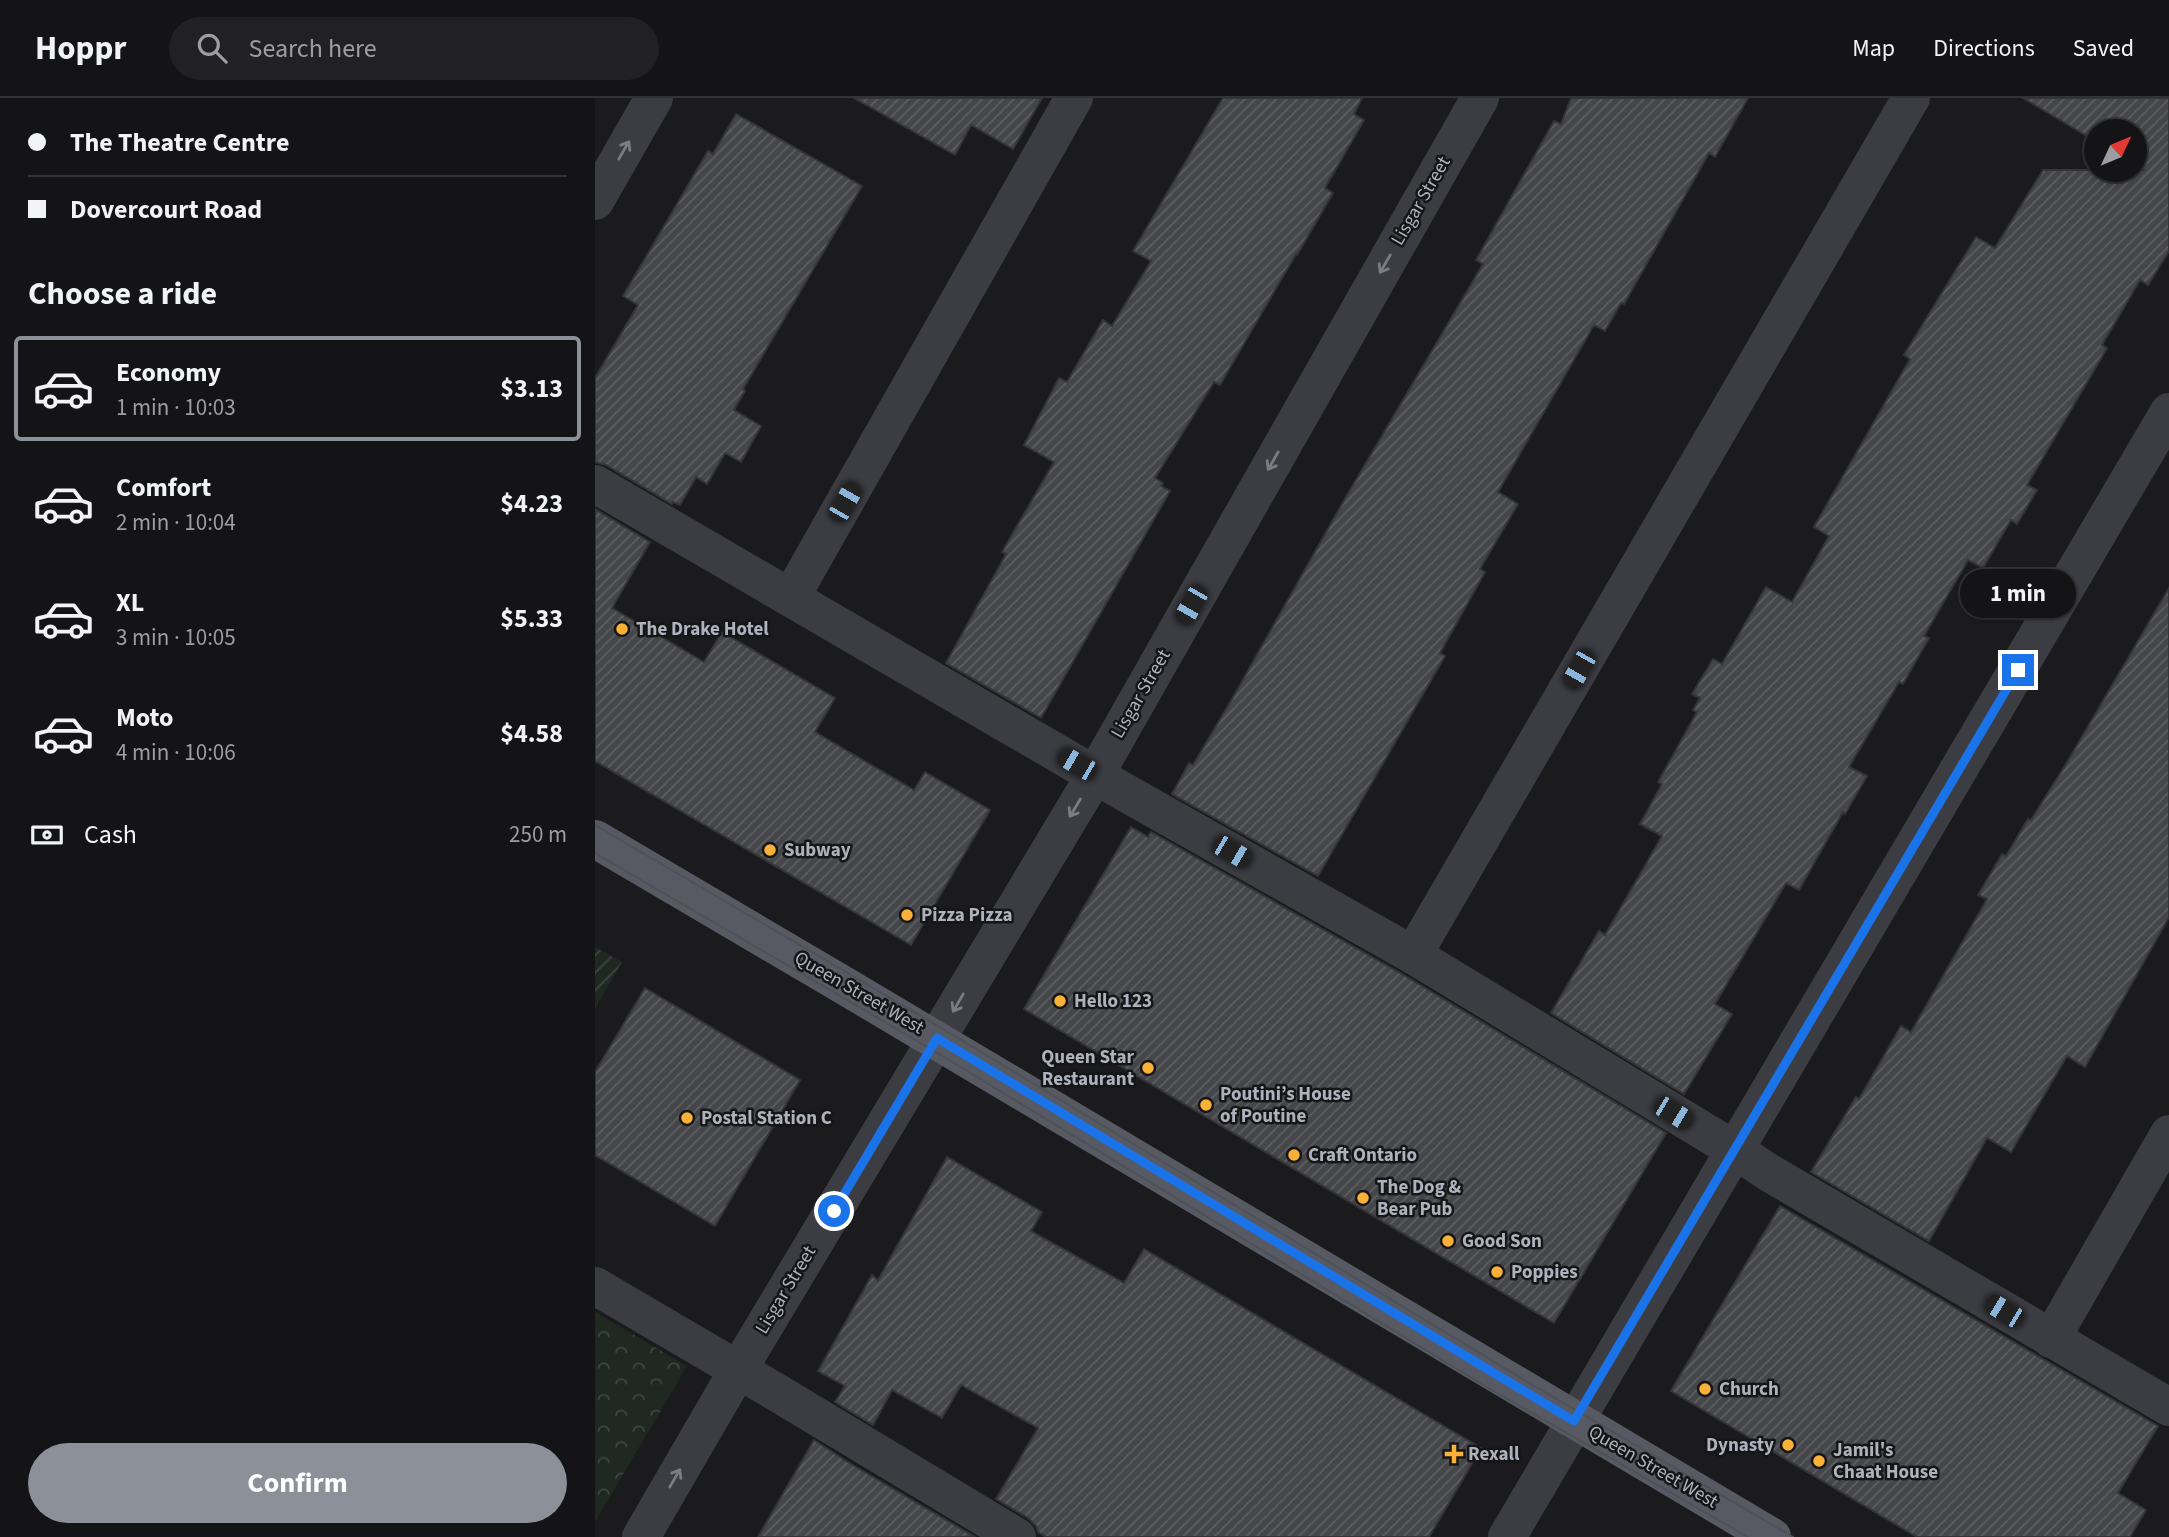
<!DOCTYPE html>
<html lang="en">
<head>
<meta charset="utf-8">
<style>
  :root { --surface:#141416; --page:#212123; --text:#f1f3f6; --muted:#9d9ea1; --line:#333335; --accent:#8c9099 }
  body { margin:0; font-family:"Source Sans 3",sans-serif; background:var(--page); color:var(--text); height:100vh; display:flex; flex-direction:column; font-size:26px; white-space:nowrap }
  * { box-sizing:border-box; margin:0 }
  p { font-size:23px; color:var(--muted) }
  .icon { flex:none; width:38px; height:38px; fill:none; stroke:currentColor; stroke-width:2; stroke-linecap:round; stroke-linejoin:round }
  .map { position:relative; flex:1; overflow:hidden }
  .details { display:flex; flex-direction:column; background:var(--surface); width:595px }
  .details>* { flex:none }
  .guide { display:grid; align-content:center; height:154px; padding:0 28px; background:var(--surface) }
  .needle { width:46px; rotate:46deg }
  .controls { position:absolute; left:1489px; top:21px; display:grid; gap:14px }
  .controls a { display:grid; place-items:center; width:63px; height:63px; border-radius:50%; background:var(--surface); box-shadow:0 2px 5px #0004,0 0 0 2px var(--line); font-size:35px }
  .end { position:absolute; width:32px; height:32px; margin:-16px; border:9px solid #1a73e8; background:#fff; box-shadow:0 0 0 4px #fff }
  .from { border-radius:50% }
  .bubble { position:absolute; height:49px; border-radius:24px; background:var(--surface); box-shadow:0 2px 5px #0004,0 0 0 2px var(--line); font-size:23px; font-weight:700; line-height:49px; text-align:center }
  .car { position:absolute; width:21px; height:42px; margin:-21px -10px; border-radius:9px; box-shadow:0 0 5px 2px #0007; background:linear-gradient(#222 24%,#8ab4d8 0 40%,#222 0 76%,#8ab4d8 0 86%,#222 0) }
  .guide b { display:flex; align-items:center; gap:24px; height:66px; font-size:26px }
  .guide b+b { border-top:2px solid var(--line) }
  .guide i { width:18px; height:18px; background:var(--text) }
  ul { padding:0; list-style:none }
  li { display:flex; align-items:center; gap:21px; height:105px; margin:0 14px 10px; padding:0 14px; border:4px solid transparent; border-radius:7px }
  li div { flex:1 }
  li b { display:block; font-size:26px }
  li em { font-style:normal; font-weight:700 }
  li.active { border-color:var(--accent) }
  li>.icon { width:63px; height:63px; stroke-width:1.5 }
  h2 { padding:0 28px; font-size:32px; line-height:84px }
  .pay { display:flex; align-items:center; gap:18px; height:77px; padding:0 28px; font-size:26px }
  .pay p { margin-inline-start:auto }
  .action { display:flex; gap:14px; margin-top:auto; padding:14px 28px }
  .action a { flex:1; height:80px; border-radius:42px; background:var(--accent); color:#fff; font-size:28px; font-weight:700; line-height:80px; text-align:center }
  header { display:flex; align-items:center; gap:42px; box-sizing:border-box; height:98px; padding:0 35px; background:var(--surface); border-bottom:2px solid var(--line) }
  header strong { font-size:33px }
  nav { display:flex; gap:38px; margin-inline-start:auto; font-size:24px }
  .search { width:490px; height:63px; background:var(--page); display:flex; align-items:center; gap:18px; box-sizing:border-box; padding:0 24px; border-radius:38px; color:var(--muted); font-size:26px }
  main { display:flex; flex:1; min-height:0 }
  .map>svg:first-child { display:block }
  .park { fill:url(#park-crowns) }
  .garden { fill:url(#garden-furrows) }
  .building { fill:url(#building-hatch); stroke:#353539; stroke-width:2 }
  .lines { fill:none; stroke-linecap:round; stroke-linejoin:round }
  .minor { stroke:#3c3d43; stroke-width:38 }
  .major { stroke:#575a62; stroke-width:38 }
  .tram { stroke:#4e5158; stroke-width:2 }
  .oneway { stroke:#7a7d86 }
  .route { stroke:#1a73e8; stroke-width:9 }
  .poi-dot { fill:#f9b137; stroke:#161618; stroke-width:2.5 }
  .labels { text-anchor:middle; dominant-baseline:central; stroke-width:5; stroke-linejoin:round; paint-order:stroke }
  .street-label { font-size:19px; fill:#adb2bd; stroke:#161618 }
  .poi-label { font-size:19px; font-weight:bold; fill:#adb2bd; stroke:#161618; text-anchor:start }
</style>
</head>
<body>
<header>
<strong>Hoppr</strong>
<div class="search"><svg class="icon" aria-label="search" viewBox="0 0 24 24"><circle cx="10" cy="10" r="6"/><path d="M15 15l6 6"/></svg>Search here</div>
<nav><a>Map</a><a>Directions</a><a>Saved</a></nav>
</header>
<main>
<section class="details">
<div class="guide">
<b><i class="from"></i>The Theatre Centre</b>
<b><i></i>Dovercourt Road</b>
</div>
<h2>Choose a ride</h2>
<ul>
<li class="active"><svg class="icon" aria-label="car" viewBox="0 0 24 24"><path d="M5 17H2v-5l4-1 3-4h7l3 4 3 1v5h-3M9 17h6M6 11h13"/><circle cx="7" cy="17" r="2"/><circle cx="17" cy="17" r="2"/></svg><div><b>Economy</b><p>1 min · 10:03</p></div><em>$3.13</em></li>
<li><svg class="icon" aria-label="car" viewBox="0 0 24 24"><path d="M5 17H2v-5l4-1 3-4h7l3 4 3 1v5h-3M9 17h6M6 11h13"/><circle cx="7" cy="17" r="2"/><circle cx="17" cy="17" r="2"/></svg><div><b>Comfort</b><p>2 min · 10:04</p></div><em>$4.23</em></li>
<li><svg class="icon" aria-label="car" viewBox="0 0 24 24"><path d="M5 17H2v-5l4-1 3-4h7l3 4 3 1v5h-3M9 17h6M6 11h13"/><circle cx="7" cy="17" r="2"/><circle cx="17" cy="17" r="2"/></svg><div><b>XL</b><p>3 min · 10:05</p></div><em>$5.33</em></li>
<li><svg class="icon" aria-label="car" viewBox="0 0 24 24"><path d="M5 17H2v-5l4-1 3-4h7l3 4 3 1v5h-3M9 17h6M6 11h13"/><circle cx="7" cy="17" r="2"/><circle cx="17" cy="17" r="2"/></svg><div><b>Moto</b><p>4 min · 10:06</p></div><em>$4.58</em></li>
</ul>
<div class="pay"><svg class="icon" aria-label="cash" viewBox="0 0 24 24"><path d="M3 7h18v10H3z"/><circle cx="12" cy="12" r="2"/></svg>Cash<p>250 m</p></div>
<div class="action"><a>Confirm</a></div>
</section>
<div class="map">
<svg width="1574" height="1439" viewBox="0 0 1574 1439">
  <defs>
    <pattern id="park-crowns" width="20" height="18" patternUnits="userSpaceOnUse" patternTransform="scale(1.75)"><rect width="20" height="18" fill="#202921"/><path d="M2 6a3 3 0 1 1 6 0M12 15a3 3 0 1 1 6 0" fill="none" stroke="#3e463f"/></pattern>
    <pattern id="garden-furrows" width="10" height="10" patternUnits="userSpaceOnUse" patternTransform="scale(1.75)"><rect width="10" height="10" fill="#202921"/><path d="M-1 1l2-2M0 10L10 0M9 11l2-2" fill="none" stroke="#3e463f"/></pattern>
    <pattern id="building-hatch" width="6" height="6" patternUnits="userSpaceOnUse" patternTransform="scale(1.75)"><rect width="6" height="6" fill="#45464a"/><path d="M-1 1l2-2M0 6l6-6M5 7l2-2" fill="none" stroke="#5d5e62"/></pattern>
  </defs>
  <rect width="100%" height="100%" fill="#1b1b1d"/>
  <polygon class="park" points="0,1214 92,1268 0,1424"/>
  <polygon class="garden" points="0,849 27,864 0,910"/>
  <g class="building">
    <polygon points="259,0 447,0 418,51 376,27 360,57"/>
    <polygon points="628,0 767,0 759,16 769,22 730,90 738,95 702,157 701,156 625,287 619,284 560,380 568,385 566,388 575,393 446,620 351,565 411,456 407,454 459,364 429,347 464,280 472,284 508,222 517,228 556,163 538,153"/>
    <polygon points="976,0 1153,0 1120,59 1114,55 1029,206 1026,205 1010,233 999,227 903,394 923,406 885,471 890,474 845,555 850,558 723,778 577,696 594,665 598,667 637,601 748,404 888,166 881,162 959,23 966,26"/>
    <polygon points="1428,0 1574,0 1574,153 1553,187 1545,182 1507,247 1512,250 1432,387 1442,392 1422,426 1416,422 1388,470 1373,462 1329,538 1334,540 1308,586 1304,584 1254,669 1272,678 1250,716 1248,714 1204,792 1191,785 1120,906 1137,916 1089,996 956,915 1004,833 1010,837 1067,738 1045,726 1067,686 1063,684 1102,614 1098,612 1105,600 1097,596 1118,561 1127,566 1171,489 1197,504 1234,438 1219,429 1315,261 1309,257 1381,139 1400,150 1448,72 1548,72 1540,67 1540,33 1502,33 1502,44"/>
    <polygon points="141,16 267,88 148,291 150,293 139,312 166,328 146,364 130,355 112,386 101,379 85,407 78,404 77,406 11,367 0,364 0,280 43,207 28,198 113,53 118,56"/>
    <polygon points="0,411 55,444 17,510 109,564 127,534 240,600 220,634 319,692 330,674 395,712 316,847 0,663"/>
    <polygon points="1574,490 1574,819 1490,969 1472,958 1416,1054 1392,1040 1334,1143 1216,1074 1261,999 1264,1001 1306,928 1316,934 1392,801 1383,797 1407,756 1411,758 1433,721 1436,722 1471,666"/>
    <polygon points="536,729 553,739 556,734 807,876 1071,1035 959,1225 429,911"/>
    <polygon points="50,890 205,982 120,1128 0,1057 0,974"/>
    <polygon points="352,1059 447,1114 436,1133 529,1185 549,1151 886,1350 834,1439 451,1439 443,1434 441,1428 433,1420 401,1401 443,1330 366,1287 347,1320 297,1292 278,1327 240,1304 250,1288 223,1273 277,1177 283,1182"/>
    <polygon points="1185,1108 1563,1328 1523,1395 1551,1412 1535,1439 1322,1439 1076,1293"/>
    <polygon points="219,1342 256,1366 380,1439 163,1439"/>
  </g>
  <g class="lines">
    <g class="minor">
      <polyline points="0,103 59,0"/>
      <polyline points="0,386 524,691 818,857 1140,1052 1173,1074 1574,1309"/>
      <polyline points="196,499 479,0"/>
      <polyline points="818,857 1316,0"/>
      <polyline points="0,1188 181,1294 422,1439"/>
      <polyline points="1456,1241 1574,1036"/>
      <polyline points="46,1439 143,1272 500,677 885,0"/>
      <polyline points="912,1439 1574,314"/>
    </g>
    <path class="major" d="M0 741C394 971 784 1208 1177 1439"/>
    <g class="tram">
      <polyline points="0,727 348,931 936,1286 1198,1439"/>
      <polyline points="0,755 336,951 890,1288 1153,1439"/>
    </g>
  </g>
  <defs><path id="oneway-shaft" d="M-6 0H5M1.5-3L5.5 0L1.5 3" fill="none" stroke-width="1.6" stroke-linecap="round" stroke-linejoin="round" transform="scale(1.75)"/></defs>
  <g class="oneway">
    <use href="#oneway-shaft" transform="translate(29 52) rotate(-60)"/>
    <use href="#oneway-shaft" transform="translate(790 166) rotate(120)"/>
    <use href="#oneway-shaft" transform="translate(678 363) rotate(120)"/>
    <use href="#oneway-shaft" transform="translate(480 710) rotate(121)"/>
    <use href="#oneway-shaft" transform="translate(363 905) rotate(120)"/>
    <use href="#oneway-shaft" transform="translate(80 1380) rotate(-60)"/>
  </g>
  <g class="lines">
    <polyline class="route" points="239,1113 342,940 979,1323 1423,572"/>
  </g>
  <g class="poi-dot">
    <circle cx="27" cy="531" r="7"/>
    <circle cx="175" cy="752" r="7"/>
    <circle cx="312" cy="817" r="7"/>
    <circle cx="465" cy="903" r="7"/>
    <circle cx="553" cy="970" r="7"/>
    <circle cx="611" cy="1007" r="7"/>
    <circle cx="92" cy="1020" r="7"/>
    <circle cx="699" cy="1057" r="7"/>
    <circle cx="768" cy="1100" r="7"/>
    <circle cx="853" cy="1143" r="7"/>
    <circle cx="902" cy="1174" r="7"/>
    <circle cx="1110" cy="1291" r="7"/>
    <circle cx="1193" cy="1347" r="7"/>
    <path d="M855.5 1345.5h7v7h7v7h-7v7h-7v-7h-7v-7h7z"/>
    <circle cx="1224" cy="1363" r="7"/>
  </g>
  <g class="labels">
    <g class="street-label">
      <text transform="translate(826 103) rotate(-60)">Lisgar Street</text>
      <text transform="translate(546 596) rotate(-60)">Lisgar Street</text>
      <text transform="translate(264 895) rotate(30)">Queen Street West</text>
      <text transform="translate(191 1192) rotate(-59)">Lisgar Street</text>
      <text transform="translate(1058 1369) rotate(30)">Queen Street West</text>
    </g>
    <g class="poi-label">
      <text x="41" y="531">The Drake Hotel</text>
      <text x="189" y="752">Subway</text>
      <text x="326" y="817">Pizza Pizza</text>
      <text x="479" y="903">Hello 123</text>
      <text x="539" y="959" text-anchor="end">Queen Star<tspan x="539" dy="22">Restaurant</tspan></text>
      <text x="625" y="996">Poutini’s House<tspan x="625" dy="22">of Poutine</tspan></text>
      <text x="106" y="1020">Postal Station C</text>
      <text x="713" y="1057">Craft Ontario</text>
      <text x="782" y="1089">The Dog &amp;<tspan x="782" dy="22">Bear Pub</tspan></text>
      <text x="867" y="1143">Good Son</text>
      <text x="916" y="1174">Poppies</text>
      <text x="1124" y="1291">Church</text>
      <text x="1179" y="1347" text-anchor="end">Dynasty</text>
      <text x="1238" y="1352">Jamil's<tspan x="1238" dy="22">Chaat House</tspan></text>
      <text x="873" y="1356">Rexall</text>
    </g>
  </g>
</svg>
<div class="controls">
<a><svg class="needle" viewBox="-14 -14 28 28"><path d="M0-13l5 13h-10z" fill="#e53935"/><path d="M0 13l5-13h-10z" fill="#9d9ea1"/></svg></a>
</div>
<i class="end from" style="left:239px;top:1113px"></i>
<i class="end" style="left:1423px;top:572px"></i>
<div class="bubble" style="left:1365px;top:471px;width:116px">1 min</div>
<i class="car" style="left:250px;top:404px;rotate:30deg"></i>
<i class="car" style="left:596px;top:507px;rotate:210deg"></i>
<i class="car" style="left:984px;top:571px;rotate:210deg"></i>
<i class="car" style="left:482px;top:666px;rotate:300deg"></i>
<i class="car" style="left:637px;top:754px;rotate:120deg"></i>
<i class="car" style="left:1078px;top:1015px;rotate:121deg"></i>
<i class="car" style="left:1409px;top:1213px;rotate:301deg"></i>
</div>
</main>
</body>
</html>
